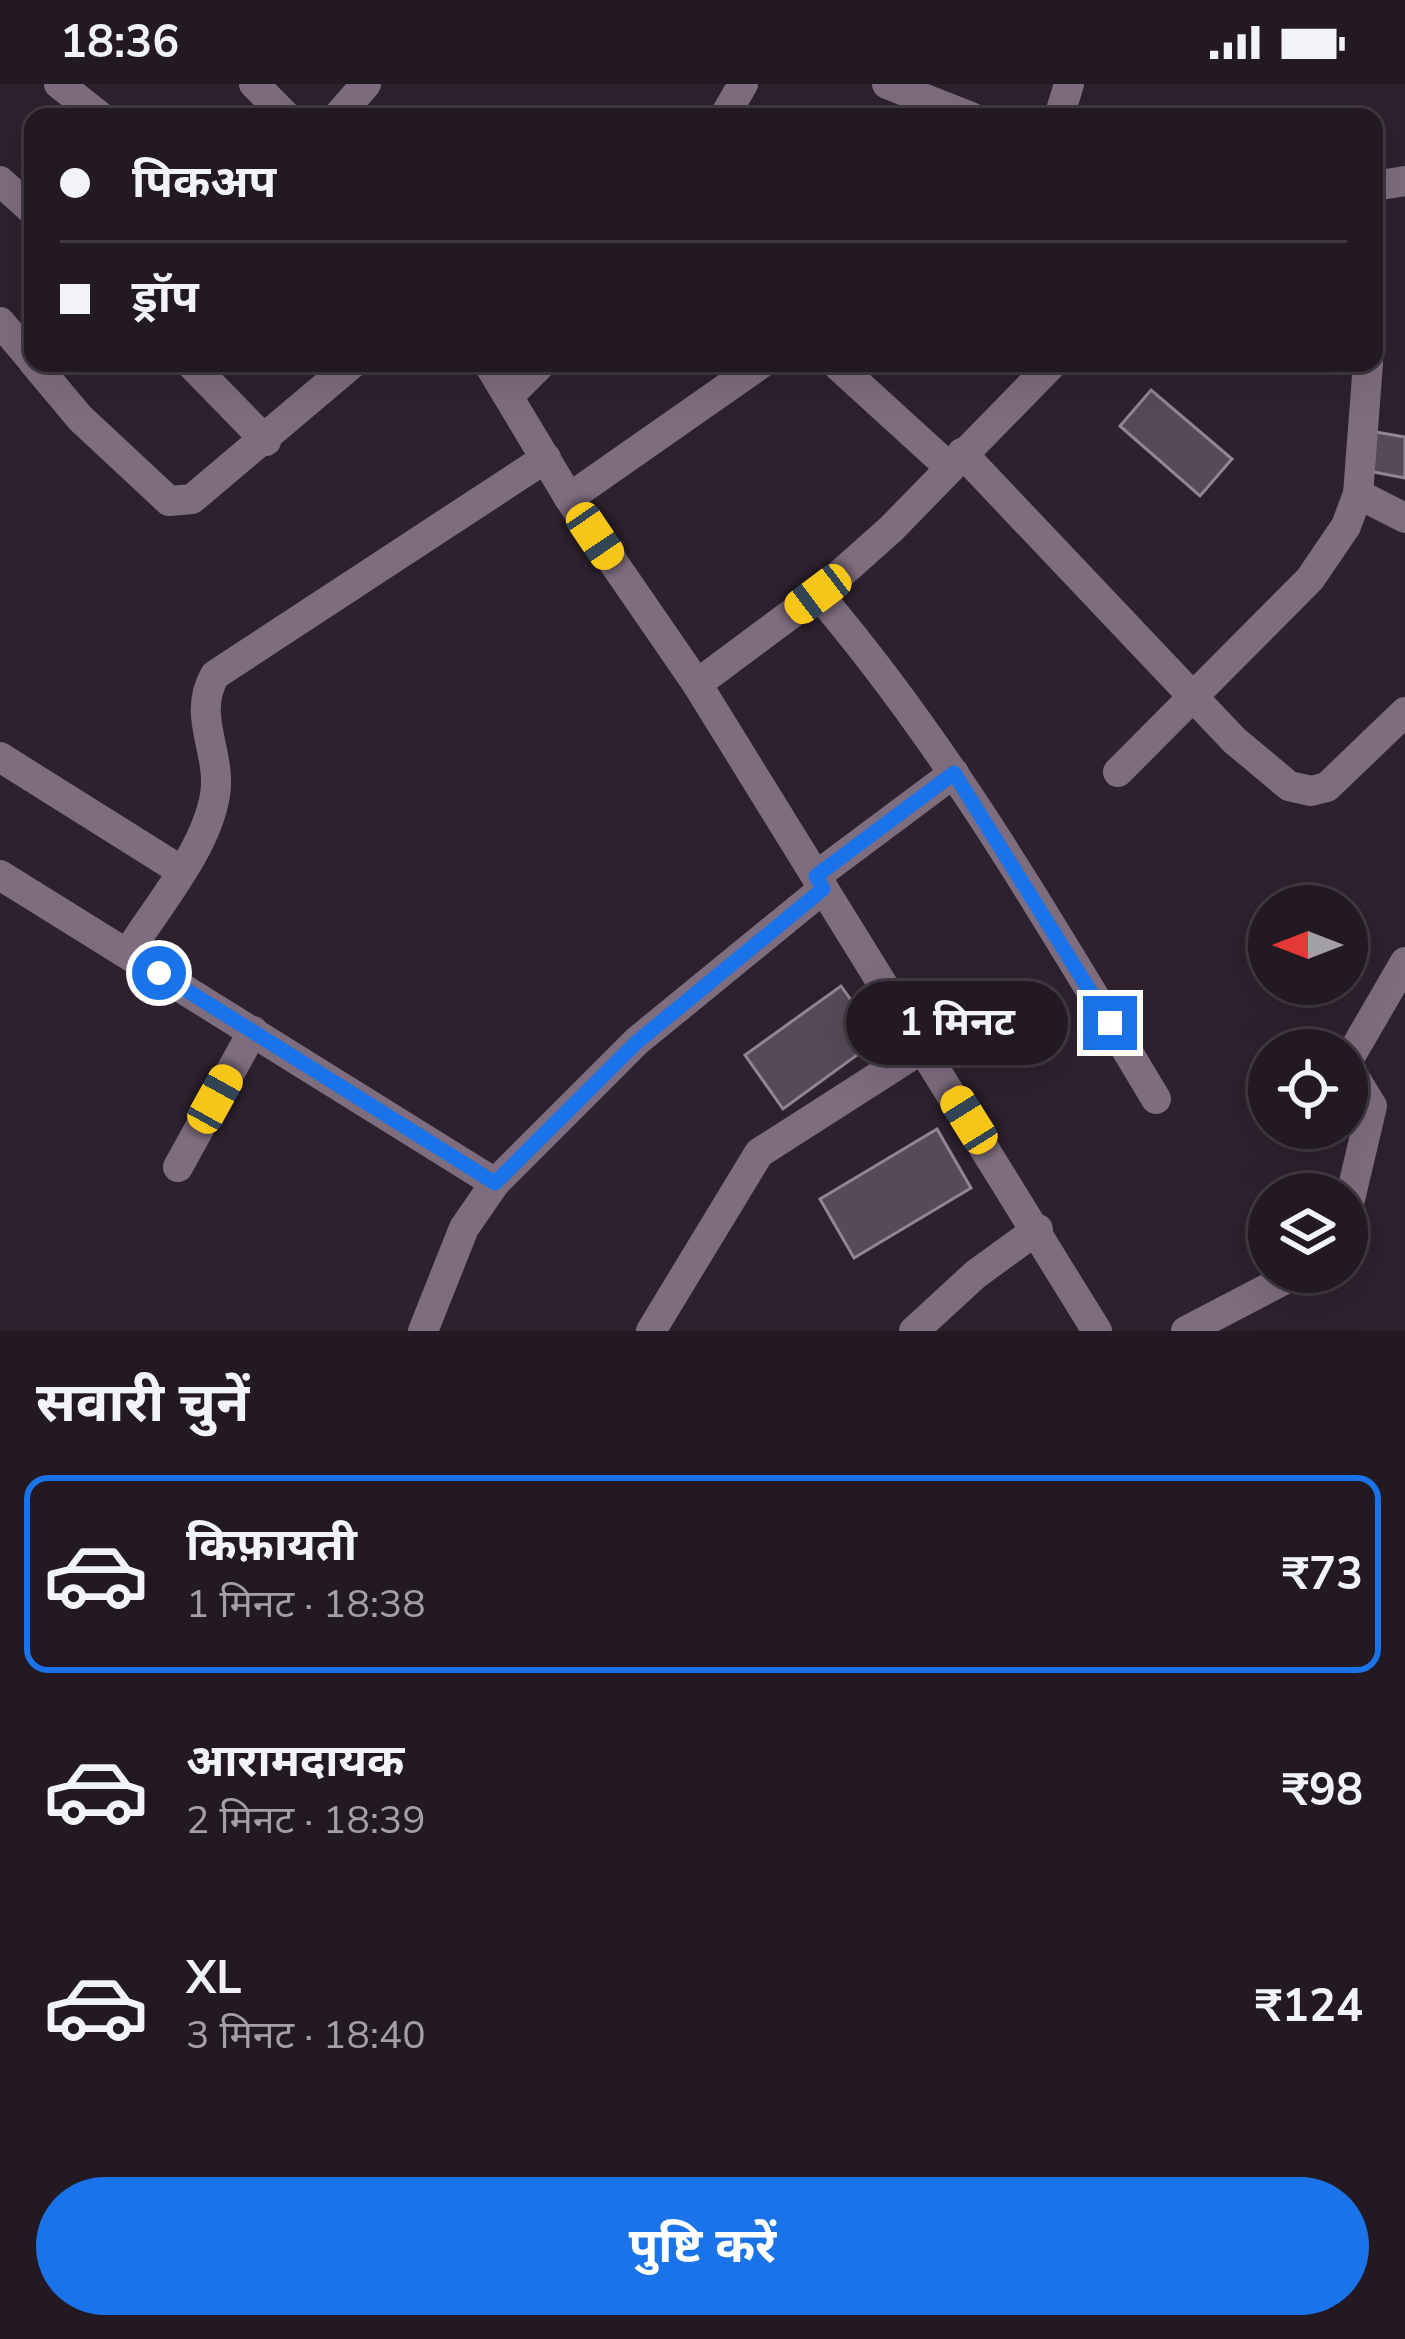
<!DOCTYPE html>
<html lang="hi">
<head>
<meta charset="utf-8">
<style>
  :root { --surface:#221922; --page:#2a222a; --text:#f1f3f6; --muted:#a2a0a5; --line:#3f3840; --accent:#1a73e8 }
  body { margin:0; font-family:"Nunito Sans","Noto Sans Devanagari",sans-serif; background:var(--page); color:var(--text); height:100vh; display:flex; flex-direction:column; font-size:45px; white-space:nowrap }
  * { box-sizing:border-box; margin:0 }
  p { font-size:39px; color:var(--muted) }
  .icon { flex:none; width:66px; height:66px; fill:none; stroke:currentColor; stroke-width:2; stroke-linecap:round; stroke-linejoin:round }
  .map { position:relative; height:1247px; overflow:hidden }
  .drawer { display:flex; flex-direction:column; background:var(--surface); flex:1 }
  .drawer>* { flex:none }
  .banner { position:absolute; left:24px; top:24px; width:1359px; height:264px; border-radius:24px; box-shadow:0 12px 48px #0002,0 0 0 3px var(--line); display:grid; align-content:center; height:264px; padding:0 36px; background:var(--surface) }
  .needle { width:78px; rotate:270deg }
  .tools { position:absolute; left:1248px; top:801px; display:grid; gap:24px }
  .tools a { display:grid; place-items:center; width:120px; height:120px; border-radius:50%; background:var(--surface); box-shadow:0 12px 48px #0002,0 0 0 3px var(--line); font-size:60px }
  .end { position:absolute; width:54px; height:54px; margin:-27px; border:15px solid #1a73e8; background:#fff; box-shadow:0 0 0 6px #fff }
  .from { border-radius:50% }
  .bubble { position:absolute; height:84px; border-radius:42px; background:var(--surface); box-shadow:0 12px 48px #0002,0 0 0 3px var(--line); font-size:39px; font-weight:700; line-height:84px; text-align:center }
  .car { position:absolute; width:36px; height:72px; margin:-36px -18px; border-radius:15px; box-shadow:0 0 9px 3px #0007; background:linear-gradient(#f5c518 24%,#345 0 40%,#f5c518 0 76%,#345 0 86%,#f5c518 0) }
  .banner b { display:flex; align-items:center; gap:42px; height:114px; font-size:45px }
  .banner b+b { border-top:3px solid var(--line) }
  .banner i { width:30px; height:30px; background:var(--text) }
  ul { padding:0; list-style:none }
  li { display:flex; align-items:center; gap:36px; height:198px; margin:0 24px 18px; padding:0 12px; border:6px solid transparent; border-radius:24px }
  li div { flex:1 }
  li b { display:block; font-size:45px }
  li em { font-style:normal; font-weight:700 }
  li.selected { border-color:var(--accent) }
  li>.icon { width:108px; height:108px; stroke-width:1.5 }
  h2 { padding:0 36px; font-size:54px; line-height:144px }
  .action { display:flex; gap:24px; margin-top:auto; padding:24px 36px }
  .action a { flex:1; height:138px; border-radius:72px; background:var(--accent); color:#fff; font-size:48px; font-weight:700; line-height:138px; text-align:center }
  .status { display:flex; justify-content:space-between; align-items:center; height:84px; padding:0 60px; background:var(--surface); direction:ltr }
  .status svg { height:33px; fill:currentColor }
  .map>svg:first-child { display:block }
  .building { fill:#574a58; stroke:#928493; stroke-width:3 }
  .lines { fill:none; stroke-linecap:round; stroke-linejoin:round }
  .minor { stroke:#7e6d7f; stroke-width:30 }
  .route { stroke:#1a73e8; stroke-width:15 }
</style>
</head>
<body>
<div class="status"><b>18:36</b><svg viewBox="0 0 49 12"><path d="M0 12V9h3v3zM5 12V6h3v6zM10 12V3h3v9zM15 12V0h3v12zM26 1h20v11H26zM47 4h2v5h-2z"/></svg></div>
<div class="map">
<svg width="1405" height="1247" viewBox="0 0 1405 1247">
  <rect width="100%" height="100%" fill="#2d212e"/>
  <g class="building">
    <polygon points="1151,306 1232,375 1200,412 1120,342"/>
    <polygon points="1370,347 1405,353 1405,394 1363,386"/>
    <polygon points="841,902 879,955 783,1025 745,971"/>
    <polygon points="937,1045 971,1104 854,1174 820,1115"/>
  </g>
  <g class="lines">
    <g class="minor">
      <polyline points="59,0 101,33"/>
      <polyline points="254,0 287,33"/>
      <polyline points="887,0 971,33"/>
      <polyline points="337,33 366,0"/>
      <polyline points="724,33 743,0"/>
      <polyline points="1059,33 1069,0"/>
      <polyline points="0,97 33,127"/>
      <polyline points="1374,102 1405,97"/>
      <polyline points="0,238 33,277"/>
      <polyline points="34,279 80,334 169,417 192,415 353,279"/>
      <polyline points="190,279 266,357"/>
      <polyline points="488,279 569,414 697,600 1097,1247"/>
      <polyline points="835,279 949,383"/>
      <polyline points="509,312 542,279"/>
      <polyline points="962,369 1234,656 1289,702 1311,707 1327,703 1405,628"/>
      <polyline points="1358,410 1405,434"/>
      <polyline points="569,414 762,279"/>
      <path d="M818 510C950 665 1051 841 1156 1015"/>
      <polyline points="697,600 818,510 891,445 1053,279"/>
      <polyline points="0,673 180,786"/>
      <polyline points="1118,688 1310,495 1346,442 1358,410 1368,279"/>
      <polyline points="0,791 495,1099"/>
      <polyline points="816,792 954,689"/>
      <path d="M128 869C157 822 206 766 215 711 222 668 191 632 215 591L546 374"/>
      <polyline points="1347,978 1405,878"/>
      <polyline points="1347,981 1372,1022 1347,1128"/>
      <polyline points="178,1083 253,947"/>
      <polyline points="423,1247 464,1144 495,1099 637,957 823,805"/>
      <polyline points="651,1247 759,1069 923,964"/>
      <polyline points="914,1247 976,1190 1038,1145"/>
      <polyline points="1186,1247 1299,1188"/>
    </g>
  </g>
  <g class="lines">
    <polyline class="route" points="159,889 495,1099 637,958 823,805 816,792 954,689 1110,939"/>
  </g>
</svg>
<div class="tools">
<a><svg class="needle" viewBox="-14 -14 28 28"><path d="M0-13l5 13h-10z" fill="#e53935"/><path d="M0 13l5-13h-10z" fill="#a2a0a5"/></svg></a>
<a><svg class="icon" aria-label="locate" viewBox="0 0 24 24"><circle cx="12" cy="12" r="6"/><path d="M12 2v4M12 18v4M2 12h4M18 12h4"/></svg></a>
<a><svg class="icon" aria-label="layers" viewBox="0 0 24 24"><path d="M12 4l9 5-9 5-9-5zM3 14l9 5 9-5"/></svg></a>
</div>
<i class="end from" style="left:159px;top:889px"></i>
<i class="end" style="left:1110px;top:939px"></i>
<div class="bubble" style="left:846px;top:897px;width:222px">1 मिनट</div>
<i class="car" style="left:595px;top:452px;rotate:146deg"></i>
<i class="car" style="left:818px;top:510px;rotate:233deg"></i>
<i class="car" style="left:215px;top:1015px;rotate:29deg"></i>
<i class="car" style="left:969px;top:1036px;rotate:328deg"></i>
<div class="banner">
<b><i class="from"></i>पिकअप</b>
<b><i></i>ड्रॉप</b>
</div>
</div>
<section class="drawer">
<h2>सवारी चुनें</h2>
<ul>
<li class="selected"><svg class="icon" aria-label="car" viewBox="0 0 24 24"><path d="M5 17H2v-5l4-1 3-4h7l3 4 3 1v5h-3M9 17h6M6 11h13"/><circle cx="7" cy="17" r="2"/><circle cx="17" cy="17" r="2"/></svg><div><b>किफ़ायती</b><p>1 मिनट · 18:38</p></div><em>₹73</em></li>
<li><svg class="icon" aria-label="car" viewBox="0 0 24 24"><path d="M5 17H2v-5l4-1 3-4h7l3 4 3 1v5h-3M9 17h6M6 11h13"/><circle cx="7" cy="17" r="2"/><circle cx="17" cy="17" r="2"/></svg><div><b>आरामदायक</b><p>2 मिनट · 18:39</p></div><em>₹98</em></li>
<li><svg class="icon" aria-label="car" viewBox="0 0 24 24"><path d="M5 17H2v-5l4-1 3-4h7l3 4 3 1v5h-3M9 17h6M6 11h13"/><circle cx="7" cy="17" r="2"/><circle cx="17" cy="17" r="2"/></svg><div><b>XL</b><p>3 मिनट · 18:40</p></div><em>₹124</em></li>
</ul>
<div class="action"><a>पुष्टि करें</a></div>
</section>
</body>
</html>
